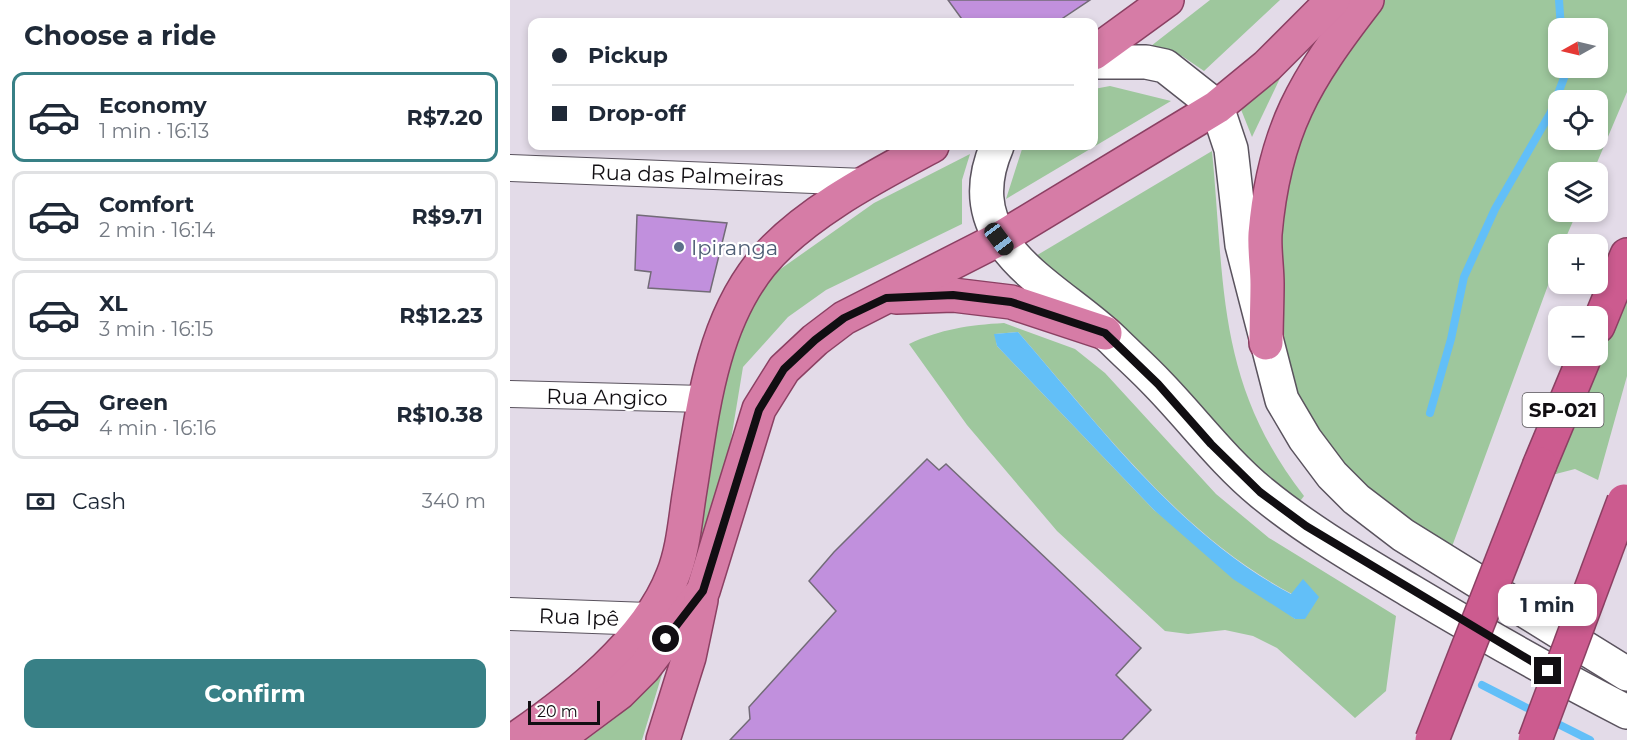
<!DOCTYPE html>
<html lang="en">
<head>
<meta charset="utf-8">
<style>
  :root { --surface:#fff; --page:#f6f6f7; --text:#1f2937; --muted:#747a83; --line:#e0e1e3; --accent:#388086 }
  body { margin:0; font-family:Montserrat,sans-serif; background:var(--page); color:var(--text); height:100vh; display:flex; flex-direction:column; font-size:22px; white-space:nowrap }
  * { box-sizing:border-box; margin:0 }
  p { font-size:20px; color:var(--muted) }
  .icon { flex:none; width:33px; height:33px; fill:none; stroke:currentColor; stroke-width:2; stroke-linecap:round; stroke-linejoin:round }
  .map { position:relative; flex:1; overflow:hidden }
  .panel { display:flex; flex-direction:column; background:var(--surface); width:510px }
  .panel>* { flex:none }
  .guide { position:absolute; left:18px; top:18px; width:570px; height:132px; border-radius:12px; box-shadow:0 3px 9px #0003; display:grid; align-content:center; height:132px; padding:0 24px; background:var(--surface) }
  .needle { width:39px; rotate:262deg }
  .fabs { position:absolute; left:1038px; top:18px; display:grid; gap:12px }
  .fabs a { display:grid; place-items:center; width:60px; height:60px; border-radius:12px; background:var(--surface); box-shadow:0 3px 9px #0003; font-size:30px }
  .scale { position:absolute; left:18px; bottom:15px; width:72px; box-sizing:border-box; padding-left:6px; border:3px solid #110e12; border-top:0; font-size:16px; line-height:21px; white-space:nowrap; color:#110e12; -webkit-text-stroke:4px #fff; paint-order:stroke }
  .end { position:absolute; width:27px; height:27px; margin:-14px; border:8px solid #110e12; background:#fff; box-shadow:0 0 0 3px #fff }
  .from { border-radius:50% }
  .bubble { position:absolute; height:42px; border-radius:12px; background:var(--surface); box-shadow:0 3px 9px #0003; font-size:20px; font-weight:700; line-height:42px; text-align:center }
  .car { position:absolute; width:18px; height:36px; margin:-18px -9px; border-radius:8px; box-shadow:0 0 4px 2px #0007; background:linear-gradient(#222 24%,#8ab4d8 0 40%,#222 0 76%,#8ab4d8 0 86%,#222 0) }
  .guide b { display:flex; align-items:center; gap:21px; height:57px; font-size:22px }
  .guide b+b { border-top:2px solid var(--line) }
  .guide i { width:15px; height:15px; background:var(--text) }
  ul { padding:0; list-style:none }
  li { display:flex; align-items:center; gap:18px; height:90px; margin:0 12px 9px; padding:0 12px; border:3px solid var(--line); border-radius:12px }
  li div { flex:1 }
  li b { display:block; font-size:22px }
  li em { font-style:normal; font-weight:700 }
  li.current { border-color:var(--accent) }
  li>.icon { width:54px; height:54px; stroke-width:1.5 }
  h2 { padding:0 24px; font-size:27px; line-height:72px }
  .pay { display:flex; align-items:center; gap:15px; height:66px; padding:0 24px; font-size:22px }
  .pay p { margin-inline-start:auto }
  .button { display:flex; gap:12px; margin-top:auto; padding:12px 24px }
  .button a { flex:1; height:69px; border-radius:12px; background:var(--accent); color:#fff; font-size:24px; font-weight:700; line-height:69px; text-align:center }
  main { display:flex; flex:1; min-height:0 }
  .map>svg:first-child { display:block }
  .green { fill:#9ec79d; fill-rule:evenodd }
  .water { fill:#62bff8 }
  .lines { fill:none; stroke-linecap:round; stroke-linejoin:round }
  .stream { stroke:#62bff8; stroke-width:8 }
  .building { fill:#c190dd; stroke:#726b77; stroke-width:1.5 }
  .minor-casing { stroke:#5a535e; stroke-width:28 }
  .tertiary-casing { stroke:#5a535e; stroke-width:34 }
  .secondary-casing { stroke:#5a535e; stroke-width:36 }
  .trunk-casing { stroke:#8b4063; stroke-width:36 }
  .motorway-casing { stroke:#8b4063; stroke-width:36 }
  .minor { stroke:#fff; stroke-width:26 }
  .tertiary { stroke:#fff; stroke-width:32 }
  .secondary { stroke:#fff; stroke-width:33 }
  .trunk { stroke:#d67ca6; stroke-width:33 }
  .motorway { stroke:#cc5b8f; stroke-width:33 }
  .motorway-bridge-casing { stroke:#8b4063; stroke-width:36; stroke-linecap:butt }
  .motorway-bridge { stroke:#cc5b8f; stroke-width:33 }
  .route { stroke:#110e12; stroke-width:8 }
  .service-dot { fill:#5c6f8a; stroke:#fff; stroke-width:2 }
  .labels { text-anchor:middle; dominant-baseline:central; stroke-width:4.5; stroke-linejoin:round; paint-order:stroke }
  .shield { fill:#fff; stroke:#585659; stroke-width:1.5 }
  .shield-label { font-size:20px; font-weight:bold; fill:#110e12 }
  .street-label { font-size:21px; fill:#110e12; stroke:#fff }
  .service-label { font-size:21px; fill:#4e5e75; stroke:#fff; text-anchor:start }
</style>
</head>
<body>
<main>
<section class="panel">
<h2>Choose a ride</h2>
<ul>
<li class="current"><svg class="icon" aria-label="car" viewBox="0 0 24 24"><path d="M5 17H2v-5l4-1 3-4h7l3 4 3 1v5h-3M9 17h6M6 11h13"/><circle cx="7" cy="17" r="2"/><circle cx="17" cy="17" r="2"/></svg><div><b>Economy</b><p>1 min · 16:13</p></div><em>R$7.20</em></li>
<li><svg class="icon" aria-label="car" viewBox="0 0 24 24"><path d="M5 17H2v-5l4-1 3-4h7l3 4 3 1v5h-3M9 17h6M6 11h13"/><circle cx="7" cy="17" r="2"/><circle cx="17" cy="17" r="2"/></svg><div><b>Comfort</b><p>2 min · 16:14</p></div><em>R$9.71</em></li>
<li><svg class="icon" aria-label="car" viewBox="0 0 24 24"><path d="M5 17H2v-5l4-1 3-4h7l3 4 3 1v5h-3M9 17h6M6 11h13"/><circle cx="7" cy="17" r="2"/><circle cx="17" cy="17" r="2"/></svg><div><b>XL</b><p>3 min · 16:15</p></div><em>R$12.23</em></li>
<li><svg class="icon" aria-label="car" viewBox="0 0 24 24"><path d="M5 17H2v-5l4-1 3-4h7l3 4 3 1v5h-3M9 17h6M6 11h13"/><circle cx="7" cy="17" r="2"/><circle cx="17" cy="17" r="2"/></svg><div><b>Green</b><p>4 min · 16:16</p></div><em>R$10.38</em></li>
</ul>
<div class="pay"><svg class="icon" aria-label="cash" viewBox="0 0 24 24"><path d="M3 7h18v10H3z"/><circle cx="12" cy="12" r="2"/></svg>Cash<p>340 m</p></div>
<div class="button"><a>Confirm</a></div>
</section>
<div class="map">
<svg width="1117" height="740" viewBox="0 0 1117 740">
  <rect width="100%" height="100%" fill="#e3dbe8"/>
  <g class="green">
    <polygon points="700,0 770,0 694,71 672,56 641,46"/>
    <path d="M872 0H1117V92L1083 172H1048V212H1067L1053 244H1048V258L940 552 904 531 832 464 800 421 774 371 757 272 794 110ZM1048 28H1088V68H1048ZM1048 100H1088V140H1048Z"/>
    <polygon points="773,72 742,137 730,107"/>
    <polygon points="600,86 661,101 496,199 513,146 584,146 584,89"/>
    <path d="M702 151C715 285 706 383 794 496L787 505 524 257Z"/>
    <polygon points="460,154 452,180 452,224 316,290 278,317 233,367 219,452 188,564 182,562 200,476 207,400 216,360 255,280 364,203"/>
    <polygon points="1117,250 1117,376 1088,480 1065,469 1038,476 1088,356 1088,327"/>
    <path d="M494 323 565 349 595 373 706 494 759 538 886 616 876 691 845 718 767 648 743 636 715 630 678 634 655 631 547 531 457 425 399 344C431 329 459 325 494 323ZM508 332C591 427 669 534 782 594L794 580 785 619 644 510 487 346 485 334Z"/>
    <polygon points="153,671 132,740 76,740 108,716"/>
  </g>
  <path class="water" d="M508 332C590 426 669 535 781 594L793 579 809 597 795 619H785L723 579 644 510 487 346 484 334Z"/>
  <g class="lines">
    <g class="stream">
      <polyline points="1049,0 1051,28"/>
      <polyline points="920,413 941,339 954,277 985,209 1041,112 1054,78 1054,68"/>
      <polyline points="972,685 1027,713"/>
      <polyline points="1040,720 1080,740"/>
    </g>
  </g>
  <g class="building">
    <polygon points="438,0 580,0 547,22 454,22"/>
    <polygon points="127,215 217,223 200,292 138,288 141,272 125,270"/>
    <polygon points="417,459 429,470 436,464 631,648 606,675 641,710 612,740 220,740 240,719 239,707 326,611 299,581 324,552"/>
  </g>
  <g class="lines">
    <defs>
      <g id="minor">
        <polyline points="0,168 355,182"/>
        <polyline points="0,394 194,399"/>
      </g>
      <polyline id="tertiary" points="0,614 138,619"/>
      <g id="secondary">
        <polyline points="584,62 636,62 655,66 707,107 721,149 732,245 772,400 795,439 822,475 846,499 893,535 1117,674"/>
        <path d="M487 146C444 245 544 284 603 340 618 355 634 369 648 384 683 420 713 461 752 493 797 530 849 560 899 590 971 633 1043 674 1117 712"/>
      </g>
      <g id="trunk">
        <polyline points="584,53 657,0"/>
        <polyline points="386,297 443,295 501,302 595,333"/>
        <path d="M756 343C756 323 757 303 757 284 757 267 754 250 755 234 764 130 795 80 857 0"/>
        <path d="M4 740C62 700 137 643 163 575 173 550 175 522 179 496 192 417 199 329 251 264 292 214 366 176 422 146"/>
        <polyline points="46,740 109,693 134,668 193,591 249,409 274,369 305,340 334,318 489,239 707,107 757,66 823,0"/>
        <polyline points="153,740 179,657 191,600"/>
      </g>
      <g id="motorway">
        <polyline points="1088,326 1117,255"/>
        <polyline points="1030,464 1075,356"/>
      </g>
    </defs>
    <use href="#minor" class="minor-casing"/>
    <use href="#tertiary" class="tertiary-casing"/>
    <use href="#secondary" class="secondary-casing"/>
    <use href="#trunk" class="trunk-casing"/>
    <use href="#motorway" class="motorway-casing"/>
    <use href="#minor" class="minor"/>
    <use href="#tertiary" class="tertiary"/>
    <use href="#secondary" class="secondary"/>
    <use href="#trunk" class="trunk"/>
    <use href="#motorway" class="motorway"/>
    <defs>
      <g id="motorway-bridge">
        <polyline points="922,740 1030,464"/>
        <polyline points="1025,740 1114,501"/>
      </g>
    </defs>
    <use href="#motorway-bridge" class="motorway-bridge-casing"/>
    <use href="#motorway-bridge" class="motorway-bridge"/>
  </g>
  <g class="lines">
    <polyline class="route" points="156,639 193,591 249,410 274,369 305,340 334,318 376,298 443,295 501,302 595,333 648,384 701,444 750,492 796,526 1038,671"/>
  </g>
  <circle class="service-dot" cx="169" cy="247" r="6"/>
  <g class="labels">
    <rect class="shield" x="1012.5" y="393" width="81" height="34" rx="4.5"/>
    <g class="shield-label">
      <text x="1053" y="410">SP-021</text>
    </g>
    <g class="street-label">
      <text transform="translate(177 175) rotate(2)">Rua das Palmeiras</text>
      <text transform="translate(97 397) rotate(1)">Rua Angico</text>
      <text transform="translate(69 617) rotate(2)">Rua Ipê</text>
    </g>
    <g class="service-label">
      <text x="181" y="247">Ipiranga</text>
    </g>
  </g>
</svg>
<div class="fabs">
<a><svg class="needle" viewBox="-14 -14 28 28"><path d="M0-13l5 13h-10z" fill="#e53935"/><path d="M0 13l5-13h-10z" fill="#747a83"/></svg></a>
<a><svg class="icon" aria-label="locate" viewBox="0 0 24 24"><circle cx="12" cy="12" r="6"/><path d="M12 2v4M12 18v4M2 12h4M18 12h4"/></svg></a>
<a><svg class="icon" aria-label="layers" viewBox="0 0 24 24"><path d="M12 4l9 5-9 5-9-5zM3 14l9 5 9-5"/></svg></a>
<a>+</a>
<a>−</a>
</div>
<div class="scale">20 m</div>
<i class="end from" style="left:156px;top:639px"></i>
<i class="end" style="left:1038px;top:671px"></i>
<div class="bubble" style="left:988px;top:584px;width:99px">1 min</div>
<i class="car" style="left:489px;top:239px;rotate:143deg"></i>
<div class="guide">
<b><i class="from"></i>Pickup</b>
<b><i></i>Drop-off</b>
</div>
</div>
</main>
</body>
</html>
